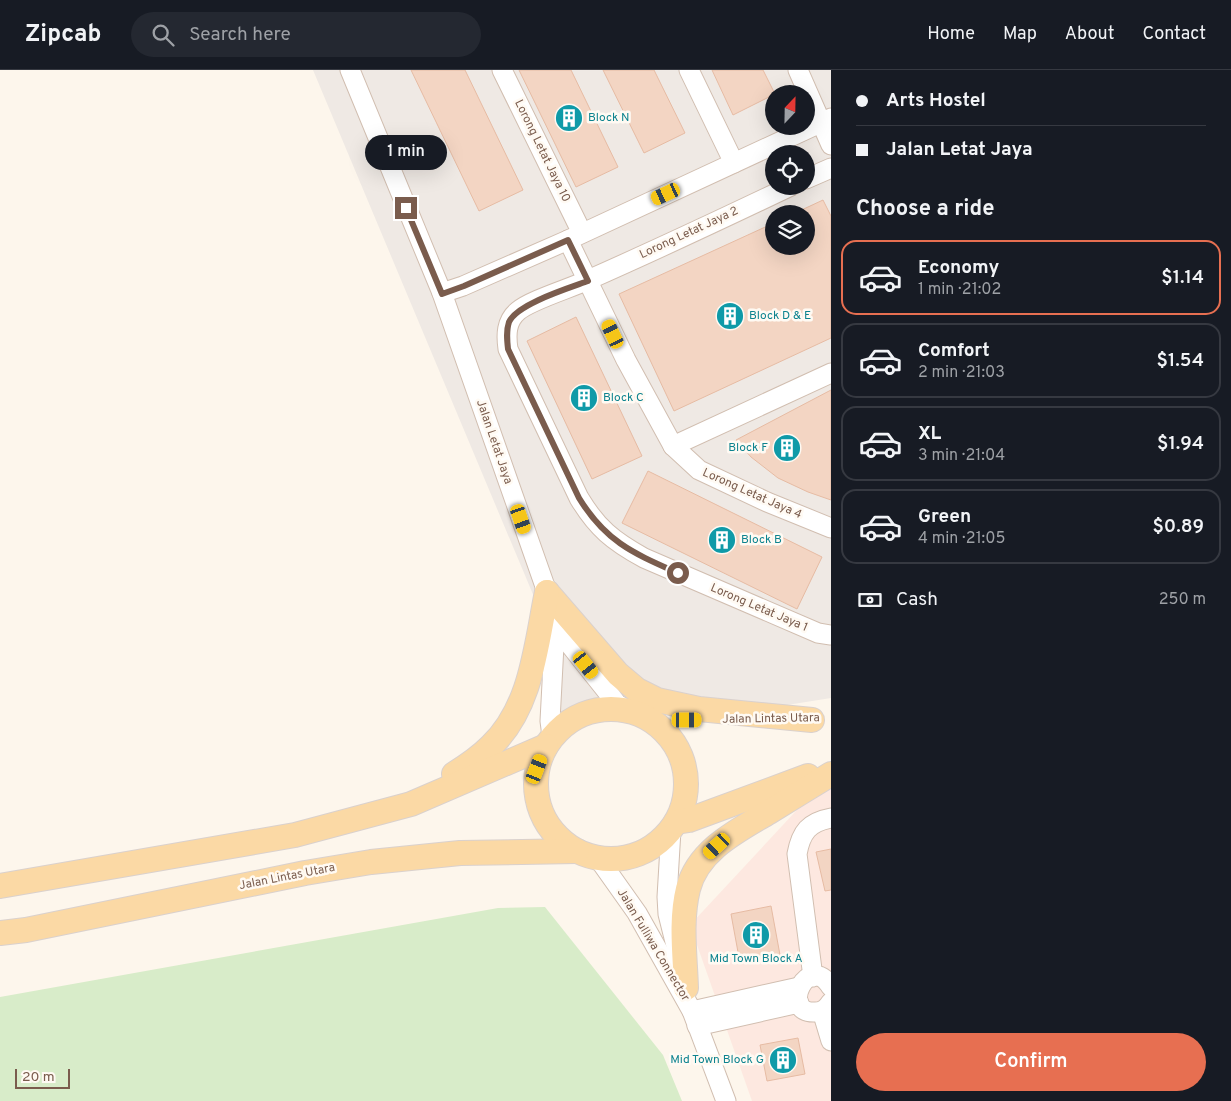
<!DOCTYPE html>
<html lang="en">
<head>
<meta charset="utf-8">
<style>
  :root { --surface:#171b24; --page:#242831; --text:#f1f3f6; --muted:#9ea1a6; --line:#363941; --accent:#e76f51 }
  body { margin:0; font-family:Overpass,sans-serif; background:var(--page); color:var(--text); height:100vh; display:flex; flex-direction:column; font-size:19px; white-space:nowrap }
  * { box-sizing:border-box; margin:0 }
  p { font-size:16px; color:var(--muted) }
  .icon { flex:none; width:28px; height:28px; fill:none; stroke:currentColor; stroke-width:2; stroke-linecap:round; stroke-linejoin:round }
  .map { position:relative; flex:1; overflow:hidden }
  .drawer { display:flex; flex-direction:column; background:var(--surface); width:400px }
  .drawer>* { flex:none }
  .guide { display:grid; align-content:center; height:110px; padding:0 25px; background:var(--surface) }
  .needle { width:32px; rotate:22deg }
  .fabs { position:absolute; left:765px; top:15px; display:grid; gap:10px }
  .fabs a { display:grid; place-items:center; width:50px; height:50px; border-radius:50%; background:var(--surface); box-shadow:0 5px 20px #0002; font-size:25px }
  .scale { position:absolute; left:15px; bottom:12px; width:55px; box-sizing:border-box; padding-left:5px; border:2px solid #7a5c4d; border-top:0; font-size:14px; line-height:18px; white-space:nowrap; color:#7a5c4d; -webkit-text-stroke:4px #fffaf3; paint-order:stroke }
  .end { position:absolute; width:22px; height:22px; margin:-11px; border:6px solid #7a5c4d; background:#fff; box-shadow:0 0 0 2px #fff }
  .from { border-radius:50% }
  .bubble { position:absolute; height:35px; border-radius:18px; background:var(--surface); box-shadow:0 5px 20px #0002; font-size:16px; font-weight:600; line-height:35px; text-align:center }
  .car { position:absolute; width:15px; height:30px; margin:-15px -8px; border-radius:6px; box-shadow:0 0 4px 1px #0007; background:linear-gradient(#f5c518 24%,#345 0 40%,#f5c518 0 76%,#345 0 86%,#f5c518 0) }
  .guide b { display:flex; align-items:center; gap:18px; height:48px; font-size:19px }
  .guide b+b { border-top:1px solid var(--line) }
  .guide i { width:12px; height:12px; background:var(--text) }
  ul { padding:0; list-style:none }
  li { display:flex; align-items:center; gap:15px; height:75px; margin:0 10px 8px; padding:0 15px; border:2px solid var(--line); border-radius:15px }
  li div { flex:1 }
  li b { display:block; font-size:19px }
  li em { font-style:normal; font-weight:600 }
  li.active { border-color:var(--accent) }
  li>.icon { width:45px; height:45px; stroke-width:1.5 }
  h2 { padding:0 25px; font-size:22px; line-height:60px }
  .pay { display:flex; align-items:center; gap:12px; height:55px; padding:0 25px; font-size:19px }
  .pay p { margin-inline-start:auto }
  .action { display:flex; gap:10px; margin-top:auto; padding:10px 25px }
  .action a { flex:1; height:58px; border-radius:30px; background:var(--accent); color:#fff; font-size:20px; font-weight:600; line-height:58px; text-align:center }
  header { display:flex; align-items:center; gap:30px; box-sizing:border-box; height:70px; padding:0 25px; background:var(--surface); border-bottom:1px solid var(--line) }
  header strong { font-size:24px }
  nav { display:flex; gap:28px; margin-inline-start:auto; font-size:18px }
  .search { width:350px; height:45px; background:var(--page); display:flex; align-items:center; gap:12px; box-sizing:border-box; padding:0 18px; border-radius:28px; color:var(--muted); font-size:19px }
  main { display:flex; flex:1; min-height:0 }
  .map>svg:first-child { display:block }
  .commercial { fill:#fde8e0 }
  .industrial { fill:#efe9e4; fill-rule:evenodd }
  .green { fill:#d8ecc9 }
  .building { fill:#f3d5c3; stroke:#e6bba3 }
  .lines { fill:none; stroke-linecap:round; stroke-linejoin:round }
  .minor-casing { stroke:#d1beb0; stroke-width:21 }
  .major-casing { stroke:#dad1cd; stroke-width:26 }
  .minor { stroke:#fff; stroke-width:19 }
  .major { stroke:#fbd9a5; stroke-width:24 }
  .route { stroke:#7a5c4d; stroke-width:6 }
  .labels { text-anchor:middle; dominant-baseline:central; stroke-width:5; stroke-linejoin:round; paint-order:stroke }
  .culture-label { font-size:12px; fill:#0d838f; stroke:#fffaf3; text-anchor:start }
  .street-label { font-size:12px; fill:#7a5c4d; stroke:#fffaf3 }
</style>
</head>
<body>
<header>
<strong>Zipcab</strong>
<div class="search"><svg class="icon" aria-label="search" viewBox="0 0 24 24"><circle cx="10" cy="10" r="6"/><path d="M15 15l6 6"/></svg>Search here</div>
<nav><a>Home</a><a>Map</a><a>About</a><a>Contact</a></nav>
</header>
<main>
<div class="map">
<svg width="831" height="1031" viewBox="0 0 831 1031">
  <rect width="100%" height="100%" fill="#fdf6ec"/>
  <polygon class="commercial" points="831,711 831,1031 752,1031 690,855 822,713"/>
  <path class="industrial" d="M313 0H831V628L787 635 672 643H600L547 668 550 565ZM774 24H806V56H774ZM774 84H806V116H774ZM774 144H806V176H774Z"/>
  <polygon class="green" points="545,837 663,985 682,1031 0,1031 0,927 498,838"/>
  <g class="building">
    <polygon points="411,0 465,0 523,120 479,141"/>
    <polygon points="519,0 571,0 618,97 576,117"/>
    <polygon points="603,0 654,0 685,63 644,83"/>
    <polygon points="712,0 763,0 775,24 733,45"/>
    <polygon points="823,130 831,146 831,268 674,341 619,224 774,153 774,176 806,176 806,144 793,144"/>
    <polygon points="576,247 642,386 592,409 527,271"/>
    <polygon points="831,320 831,430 808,422 778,408 751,387 736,370"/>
    <polygon points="648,401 822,487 797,539 622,453"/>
    <polygon points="831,779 831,820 825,821 816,782"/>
    <polygon points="771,836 780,885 740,893 731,844"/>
    <polygon points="798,968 805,1004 767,1011 760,975"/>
  </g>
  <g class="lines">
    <defs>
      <g id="minor">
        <polyline points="350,0 442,223 547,522 555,556 617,634 628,641"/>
        <polyline points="502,0 582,163"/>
        <polyline points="689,0 734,93"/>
        <polyline points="798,0 831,75"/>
        <polyline points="806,109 831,98"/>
        <path d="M791 116C724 148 656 180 588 210 571 218 531 230 518 241 506 251 506 265 508 279L579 428C597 458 613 471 644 488L818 563 831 565"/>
        <polyline points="568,170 626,290 673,376 699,400 767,432 831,458"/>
        <polyline points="442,223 463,216 568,170 831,48"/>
        <polyline points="673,376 831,303"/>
        <polyline points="552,666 550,651 555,556"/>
        <polyline points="671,760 667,827 668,844 678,884"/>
        <polyline points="598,788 637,843 692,941 726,1031"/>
        <path d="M813 907 797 784C801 762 809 752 831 748"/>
        <path d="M831 917C808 880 778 944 815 942 823 942 827 938 831 932"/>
        <polyline points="692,941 799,917"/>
        <polyline points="822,941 831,971"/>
        <polyline points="697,956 799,933"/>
      </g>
      <g id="major">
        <polyline points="547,522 618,604 637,620 657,630 699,639 812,650"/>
        <circle cx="611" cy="714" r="75"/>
        <path d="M454 704C467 696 480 687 491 676 532 637 536 575 547 522"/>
        <polyline points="676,752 689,750 808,706"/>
        <polyline points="0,816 295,765 411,734 546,676"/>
        <polyline points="0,863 26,860 305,803 371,792 460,783 577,781"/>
        <path d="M686 918C685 886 680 851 688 819 698 780 737 761 769 742 790 729 810 717 831 704"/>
      </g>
    </defs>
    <use href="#minor" class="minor-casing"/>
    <use href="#major" class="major-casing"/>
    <use href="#minor" class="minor"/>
    <use href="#major" class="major"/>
  </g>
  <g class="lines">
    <path class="route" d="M406 138 442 224 464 216 568 170 588 211C569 218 517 234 509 252 506 261 507 270 508 279L579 428C606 472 633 483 678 503"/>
  </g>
  <defs>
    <symbol id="building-disc" viewBox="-11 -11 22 22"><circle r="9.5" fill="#0f9aa8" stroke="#fffaf3"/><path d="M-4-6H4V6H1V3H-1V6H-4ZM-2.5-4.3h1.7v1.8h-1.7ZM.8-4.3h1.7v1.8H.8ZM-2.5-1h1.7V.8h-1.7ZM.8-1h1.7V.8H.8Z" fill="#fff"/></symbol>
  </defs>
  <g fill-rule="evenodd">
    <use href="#building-disc" x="553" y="32" width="32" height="32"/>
    <use href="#building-disc" x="714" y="230" width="32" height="32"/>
    <use href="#building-disc" x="568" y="312" width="32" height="32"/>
    <use href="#building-disc" x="771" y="362" width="32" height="32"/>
    <use href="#building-disc" x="706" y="454" width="32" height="32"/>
    <use href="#building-disc" x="740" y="849" width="32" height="32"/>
    <use href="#building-disc" x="767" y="974" width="32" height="32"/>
  </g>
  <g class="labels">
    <g class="culture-label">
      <text x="588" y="48">Block N</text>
      <text x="749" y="246">Block D &amp; E</text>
      <text x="603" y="328">Block C</text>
      <text x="768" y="378" text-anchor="end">Block F</text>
      <text x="741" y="470">Block B</text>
      <text x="756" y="889" text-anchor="middle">Mid Town Block A</text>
      <text x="764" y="990" text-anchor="end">Mid Town Block G</text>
    </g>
    <g class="street-label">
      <text transform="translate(542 81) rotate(64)">Lorong Letat Jaya 10</text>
      <text transform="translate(689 163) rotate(-25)">Lorong Letat Jaya 2</text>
      <text transform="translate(494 372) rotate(71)">Jalan Letat Jaya</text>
      <text transform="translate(752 424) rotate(24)">Lorong Letat Jaya 4</text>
      <text transform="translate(759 538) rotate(23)">Lorong Letat Jaya 1</text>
      <text transform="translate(771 649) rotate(-1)">Jalan Lintas Utara</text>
      <text transform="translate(287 807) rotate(-11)">Jalan Lintas Utara</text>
      <text transform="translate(653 875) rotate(59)">Jalan Fulliwa Connector</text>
    </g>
  </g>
</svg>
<div class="fabs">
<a><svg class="needle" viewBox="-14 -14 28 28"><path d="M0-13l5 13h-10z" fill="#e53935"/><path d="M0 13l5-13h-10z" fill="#9ea1a6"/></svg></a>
<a><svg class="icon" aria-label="locate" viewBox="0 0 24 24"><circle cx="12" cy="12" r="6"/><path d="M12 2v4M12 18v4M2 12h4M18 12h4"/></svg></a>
<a><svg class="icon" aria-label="layers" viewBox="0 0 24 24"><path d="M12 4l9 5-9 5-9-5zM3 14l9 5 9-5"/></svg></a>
</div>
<div class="scale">20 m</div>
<i class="end from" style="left:678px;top:503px"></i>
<i class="end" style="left:406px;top:138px"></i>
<div class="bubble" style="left:365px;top:65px;width:82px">1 min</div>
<i class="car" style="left:666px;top:124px;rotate:245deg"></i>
<i class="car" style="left:613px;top:264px;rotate:335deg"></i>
<i class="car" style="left:521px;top:449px;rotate:161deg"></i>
<i class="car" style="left:586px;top:595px;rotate:141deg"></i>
<i class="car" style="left:687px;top:650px;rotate:90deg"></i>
<i class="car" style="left:537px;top:699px;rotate:21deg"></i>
<i class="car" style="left:717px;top:776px;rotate:227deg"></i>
</div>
<section class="drawer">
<div class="guide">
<b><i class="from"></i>Arts Hostel</b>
<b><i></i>Jalan Letat Jaya</b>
</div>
<h2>Choose a ride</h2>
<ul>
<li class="active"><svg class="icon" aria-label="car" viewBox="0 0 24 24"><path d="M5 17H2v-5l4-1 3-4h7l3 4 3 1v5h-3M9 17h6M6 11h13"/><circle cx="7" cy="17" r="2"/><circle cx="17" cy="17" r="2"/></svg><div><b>Economy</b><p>1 min · 21:02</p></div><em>$1.14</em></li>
<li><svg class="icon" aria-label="car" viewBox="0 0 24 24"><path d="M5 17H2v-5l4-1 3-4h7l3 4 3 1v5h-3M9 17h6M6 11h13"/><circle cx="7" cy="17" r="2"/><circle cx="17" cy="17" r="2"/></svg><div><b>Comfort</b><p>2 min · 21:03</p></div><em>$1.54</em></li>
<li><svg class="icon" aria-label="car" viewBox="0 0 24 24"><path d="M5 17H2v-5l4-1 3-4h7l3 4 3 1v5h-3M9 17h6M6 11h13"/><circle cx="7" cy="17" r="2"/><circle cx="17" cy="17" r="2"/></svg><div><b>XL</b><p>3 min · 21:04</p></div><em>$1.94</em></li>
<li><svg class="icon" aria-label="car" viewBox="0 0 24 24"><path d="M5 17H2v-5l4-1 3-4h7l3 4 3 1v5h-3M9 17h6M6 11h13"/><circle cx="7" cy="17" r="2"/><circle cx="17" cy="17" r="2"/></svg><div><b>Green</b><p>4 min · 21:05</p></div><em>$0.89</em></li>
</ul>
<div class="pay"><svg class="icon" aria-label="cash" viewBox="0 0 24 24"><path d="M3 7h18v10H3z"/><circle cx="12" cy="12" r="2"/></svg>Cash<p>250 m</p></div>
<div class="action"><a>Confirm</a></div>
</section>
</main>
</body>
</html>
